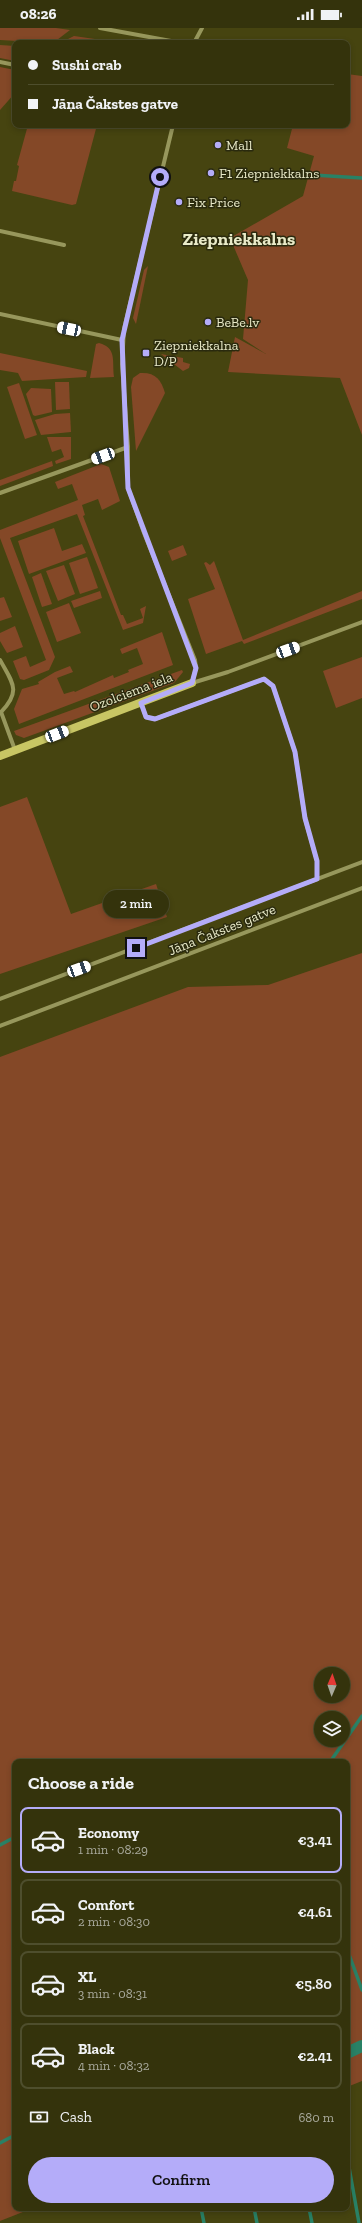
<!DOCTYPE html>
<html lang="en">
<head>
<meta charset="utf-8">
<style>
  :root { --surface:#34330c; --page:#3f3f1a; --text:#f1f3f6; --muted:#a9aa9d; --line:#4e4e2d; --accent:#b4acf9 }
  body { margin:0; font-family:"Zilla Slab",serif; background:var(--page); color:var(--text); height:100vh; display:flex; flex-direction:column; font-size:15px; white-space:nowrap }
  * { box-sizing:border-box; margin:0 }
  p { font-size:13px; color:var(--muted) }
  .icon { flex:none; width:22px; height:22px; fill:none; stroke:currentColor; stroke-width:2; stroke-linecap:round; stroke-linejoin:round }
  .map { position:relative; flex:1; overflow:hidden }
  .side { position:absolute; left:12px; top:1731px; width:338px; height:452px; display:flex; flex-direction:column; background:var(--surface); border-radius:8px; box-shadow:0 2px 6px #0003,0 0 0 1px var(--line) }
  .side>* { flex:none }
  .guide { position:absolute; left:12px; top:12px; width:338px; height:88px; border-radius:8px; box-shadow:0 2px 6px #0003,0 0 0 1px var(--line); display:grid; align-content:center; height:88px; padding:0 16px; background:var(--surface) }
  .needle { width:26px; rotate:2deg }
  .buttons { position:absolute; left:314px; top:1639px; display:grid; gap:8px }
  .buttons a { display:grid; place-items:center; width:36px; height:36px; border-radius:50%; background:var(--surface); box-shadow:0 2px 6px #0003,0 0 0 1px var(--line); font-size:20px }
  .end { position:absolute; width:18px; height:18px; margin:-9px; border:5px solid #b4acf9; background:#111; box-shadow:0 0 0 2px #111 }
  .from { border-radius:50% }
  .bubble { position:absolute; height:28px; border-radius:14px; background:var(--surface); box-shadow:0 2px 6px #0003,0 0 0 1px var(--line); font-size:13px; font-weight:600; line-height:28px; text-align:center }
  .car { position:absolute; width:12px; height:24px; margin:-12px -6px; border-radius:5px; box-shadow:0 0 3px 1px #0007; background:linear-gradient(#fff 24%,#345 0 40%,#fff 0 76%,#345 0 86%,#fff 0) }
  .guide b { display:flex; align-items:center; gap:14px; height:38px; font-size:15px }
  .guide b+b { border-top:1px solid var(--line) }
  .guide i { width:10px; height:10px; background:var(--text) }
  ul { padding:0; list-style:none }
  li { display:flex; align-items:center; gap:12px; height:66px; margin:0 8px 6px; padding:0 8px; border:2px solid var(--line); border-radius:8px }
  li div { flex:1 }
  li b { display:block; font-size:15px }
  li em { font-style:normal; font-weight:600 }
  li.current { border-color:var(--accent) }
  li>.icon { width:36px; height:36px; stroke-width:1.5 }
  h2 { padding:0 16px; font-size:18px; line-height:48px }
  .pay { display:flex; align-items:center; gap:10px; height:44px; padding:0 16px; font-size:15px }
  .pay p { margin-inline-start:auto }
  .action { display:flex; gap:8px; margin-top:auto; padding:8px 16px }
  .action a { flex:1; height:46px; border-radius:24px; background:var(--accent); color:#111; font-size:16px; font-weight:600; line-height:46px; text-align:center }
  .status { display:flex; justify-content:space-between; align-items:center; height:28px; padding:0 20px; background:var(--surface); direction:ltr }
  .status svg { height:11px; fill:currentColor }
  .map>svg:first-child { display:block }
  .green { fill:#844827; fill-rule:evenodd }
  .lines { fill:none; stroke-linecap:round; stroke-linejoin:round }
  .stream { stroke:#298165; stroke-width:3.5 }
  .canal { stroke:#298165; stroke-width:12 }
  .street { stroke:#97975c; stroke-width:4 }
  .secondary { stroke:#c8c664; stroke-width:8 }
  .route { stroke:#b4acf9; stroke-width:5 }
  .poi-dot { fill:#b4acf9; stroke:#2a2a0e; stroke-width:1.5 }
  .labels { text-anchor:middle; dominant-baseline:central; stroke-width:3; stroke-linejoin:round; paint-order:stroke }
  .poi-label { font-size:14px; fill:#e9eac8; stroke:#2a2a0e; text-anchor:start }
  .street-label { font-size:14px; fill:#e9eac8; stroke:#2a2a0e }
  .district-label { font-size:18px; font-weight:bold; fill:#e9eac8; stroke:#2a2a0e }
</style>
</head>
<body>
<div class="status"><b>08:26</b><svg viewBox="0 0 49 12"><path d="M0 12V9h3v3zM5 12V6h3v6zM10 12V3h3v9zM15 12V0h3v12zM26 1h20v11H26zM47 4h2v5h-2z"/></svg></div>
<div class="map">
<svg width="362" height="2195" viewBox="0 0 362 2195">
  <rect width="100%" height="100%" fill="#464410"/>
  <g class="green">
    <polygon points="0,0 56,0 70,2 53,15 0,12"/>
    <polygon points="74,8 109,13 112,15 60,15"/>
    <polygon points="0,17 15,18 15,33 0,30"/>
    <polygon points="0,39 15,42 15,65 0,82"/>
    <polygon points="347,46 362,48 362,407 340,350 228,344 235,309 266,326 243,311 248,252 230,210 303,168 314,128 287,120 293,97 347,97"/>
    <polygon points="28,97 97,97 76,176 72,177 12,163 14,153 16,153 19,138 17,137"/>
    <polygon points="148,238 136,296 133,290 144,242"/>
    <path d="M99 315C117 320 112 332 114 349L90 350 96 316Z"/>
    <polygon points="0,325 87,343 86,349 22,353 18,345 0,342"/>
    <polygon points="161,326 183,330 183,334 190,336 189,340 183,343"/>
    <path d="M140 345C155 344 161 351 165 365L136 423 131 359 133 350Z"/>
    <polygon points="55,354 69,354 70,381 56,382"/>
    <polygon points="19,355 37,407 25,411 7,359"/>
    <polygon points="31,360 51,361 52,384 35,388 33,387 26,366"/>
    <polygon points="70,385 71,404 41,407 35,392 55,386"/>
    <polygon points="47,409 71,409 71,431 56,436 55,433 64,429 61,421 52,424"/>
    <polygon points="52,433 53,438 0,458 0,452"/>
    <polygon points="101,436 109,439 120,473 102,482 98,471 82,477 85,487 83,488 121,587 123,587 127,596 143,590 140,581 146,578 143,595 123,602 77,486 10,510 55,629 49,642 24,652 20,651 13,633 26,628 30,639 46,632 0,510 0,502 78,472 72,456 58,461 55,454"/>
    <polygon points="54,500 62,523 82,516 86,525 29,546 18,513"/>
    <polygon points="183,517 187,527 172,533 168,523"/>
    <polygon points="87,529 98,560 80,566 69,535"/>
    <polygon points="214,533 243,612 362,563 362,571 244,616 242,613 206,626 188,571 215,561 204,535 206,534 210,537"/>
    <polygon points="64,537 75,566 58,573 46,543"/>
    <polygon points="41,545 52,576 42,579 32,549"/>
    <polygon points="100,563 102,570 74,580 71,573"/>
    <polygon points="4,569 12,589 0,593 0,570"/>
    <polygon points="69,575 81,605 57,614 46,584"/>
    <polygon points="15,598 23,619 7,625 0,613 0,605"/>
    <polygon points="162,604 173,637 19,696 14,681 22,661 39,656 38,654 55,644 70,638 73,644 57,650 64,666 74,663 75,664 113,647 114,650 129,644 128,642 143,636 137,620 122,626 120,621"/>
    <polygon points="362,629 362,670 336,680 323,643"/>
    <polygon points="182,642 183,644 174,655 24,710 16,707 14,703"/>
    <polygon points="27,769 71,886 156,856 167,889 0,946 0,779"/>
    <path d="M362 925V2053L347 2059V1734H15V2180H33L0 2193V1029L188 959 268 957ZM321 1646H343V1668H321ZM321 1690H343V1712H321Z"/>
  </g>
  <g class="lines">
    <g class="stream">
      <polyline points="313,147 362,150"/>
      <polyline points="330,1734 362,1688"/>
      <polyline points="0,1817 15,1809"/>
      <polyline points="347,1921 362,1962"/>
      <polyline points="0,2115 15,2107"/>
      <polyline points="347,2128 359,2195"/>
      <polyline points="201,2180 204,2195"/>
      <polyline points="254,2180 257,2195"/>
      <polyline points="309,2180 312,2195"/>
    </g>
    <polyline class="canal" points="347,2025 362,2018"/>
    <g class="street">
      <polyline points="100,0 182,15"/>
      <polyline points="194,15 202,0"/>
      <polyline points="0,34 15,37"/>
      <polyline points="173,97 124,301 122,336 128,419 128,460 144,505 195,632 196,640 192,655"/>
      <polyline points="0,203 64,217"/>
      <polyline points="0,286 122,312"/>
      <polyline points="0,465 128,419"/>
      <path d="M0 632C12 654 22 663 1 684L15 722"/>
      <polyline points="192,655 228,644 362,594"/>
      <polyline points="141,675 146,689 155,691 264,651 273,658 295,724 305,791 317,833 317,851"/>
      <polyline points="0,971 362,834"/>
      <polyline points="0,998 362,860"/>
    </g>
    <polyline class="secondary" points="0,728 192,655"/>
  </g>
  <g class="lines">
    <polyline class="route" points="136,920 317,851 317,833 305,790 295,724 273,658 264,651 155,691 146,689 141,675 192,655 196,640 128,460 122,312 160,149"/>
  </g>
  <g class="poi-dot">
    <circle cx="218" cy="117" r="4"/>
    <circle cx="211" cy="145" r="4"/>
    <circle cx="179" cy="174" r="4"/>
    <circle cx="208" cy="294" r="4"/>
    <rect x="142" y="321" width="8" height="8" rx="2"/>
  </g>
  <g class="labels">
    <g class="poi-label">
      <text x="226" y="117">Mall</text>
      <text x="219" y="145">F1 Ziepniekkalns</text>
      <text x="187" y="174">Fix Price</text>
      <text x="216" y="294">BeBe.lv</text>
      <text x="154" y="317">Ziepniekkalna<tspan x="154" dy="16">D/P</tspan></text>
    </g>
    <g class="street-label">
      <text transform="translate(131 664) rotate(-21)">Ozolciema iela</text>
      <text transform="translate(222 902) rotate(-22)">Jāņa Čakstes gatve</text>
    </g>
    <g class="district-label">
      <text x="239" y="211">Ziepniekkalns</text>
    </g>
  </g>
</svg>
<div class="buttons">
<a><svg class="needle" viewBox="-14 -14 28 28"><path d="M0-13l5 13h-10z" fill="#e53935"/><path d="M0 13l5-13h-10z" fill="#a9aa9d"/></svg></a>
<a><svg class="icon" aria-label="layers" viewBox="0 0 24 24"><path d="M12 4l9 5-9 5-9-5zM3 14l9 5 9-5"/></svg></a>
</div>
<i class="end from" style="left:160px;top:149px"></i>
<i class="end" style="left:136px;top:920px"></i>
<div class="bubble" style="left:103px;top:862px;width:66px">2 min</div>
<i class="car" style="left:69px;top:301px;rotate:282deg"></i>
<i class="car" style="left:103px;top:428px;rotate:250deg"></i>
<i class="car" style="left:288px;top:622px;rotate:70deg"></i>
<i class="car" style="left:57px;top:706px;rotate:69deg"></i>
<i class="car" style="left:79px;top:941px;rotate:70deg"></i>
<div class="guide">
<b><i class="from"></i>Sushi crab</b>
<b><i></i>Jāņa Čakstes gatve</b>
</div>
<section class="side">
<h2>Choose a ride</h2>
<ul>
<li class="current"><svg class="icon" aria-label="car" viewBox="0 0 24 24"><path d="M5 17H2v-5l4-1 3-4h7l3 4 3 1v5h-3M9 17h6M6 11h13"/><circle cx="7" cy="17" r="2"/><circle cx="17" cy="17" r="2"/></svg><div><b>Economy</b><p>1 min · 08:29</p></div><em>€3.41</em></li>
<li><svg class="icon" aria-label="car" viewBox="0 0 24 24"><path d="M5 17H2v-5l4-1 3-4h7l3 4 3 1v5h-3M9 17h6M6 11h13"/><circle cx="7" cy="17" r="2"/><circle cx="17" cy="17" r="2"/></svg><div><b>Comfort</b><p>2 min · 08:30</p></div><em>€4.61</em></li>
<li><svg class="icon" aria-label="car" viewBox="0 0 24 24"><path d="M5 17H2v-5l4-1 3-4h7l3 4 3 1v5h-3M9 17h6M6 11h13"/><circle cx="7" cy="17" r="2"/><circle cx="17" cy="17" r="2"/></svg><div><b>XL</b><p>3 min · 08:31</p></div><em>€5.80</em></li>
<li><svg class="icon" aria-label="car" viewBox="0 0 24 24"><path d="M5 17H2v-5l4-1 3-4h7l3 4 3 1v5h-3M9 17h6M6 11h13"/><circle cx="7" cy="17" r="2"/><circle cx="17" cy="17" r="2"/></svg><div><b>Black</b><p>4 min · 08:32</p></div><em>€2.41</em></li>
</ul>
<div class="pay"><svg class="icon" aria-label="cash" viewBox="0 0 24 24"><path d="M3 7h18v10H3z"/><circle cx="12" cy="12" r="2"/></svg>Cash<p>680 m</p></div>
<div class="action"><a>Confirm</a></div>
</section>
</div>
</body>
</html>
